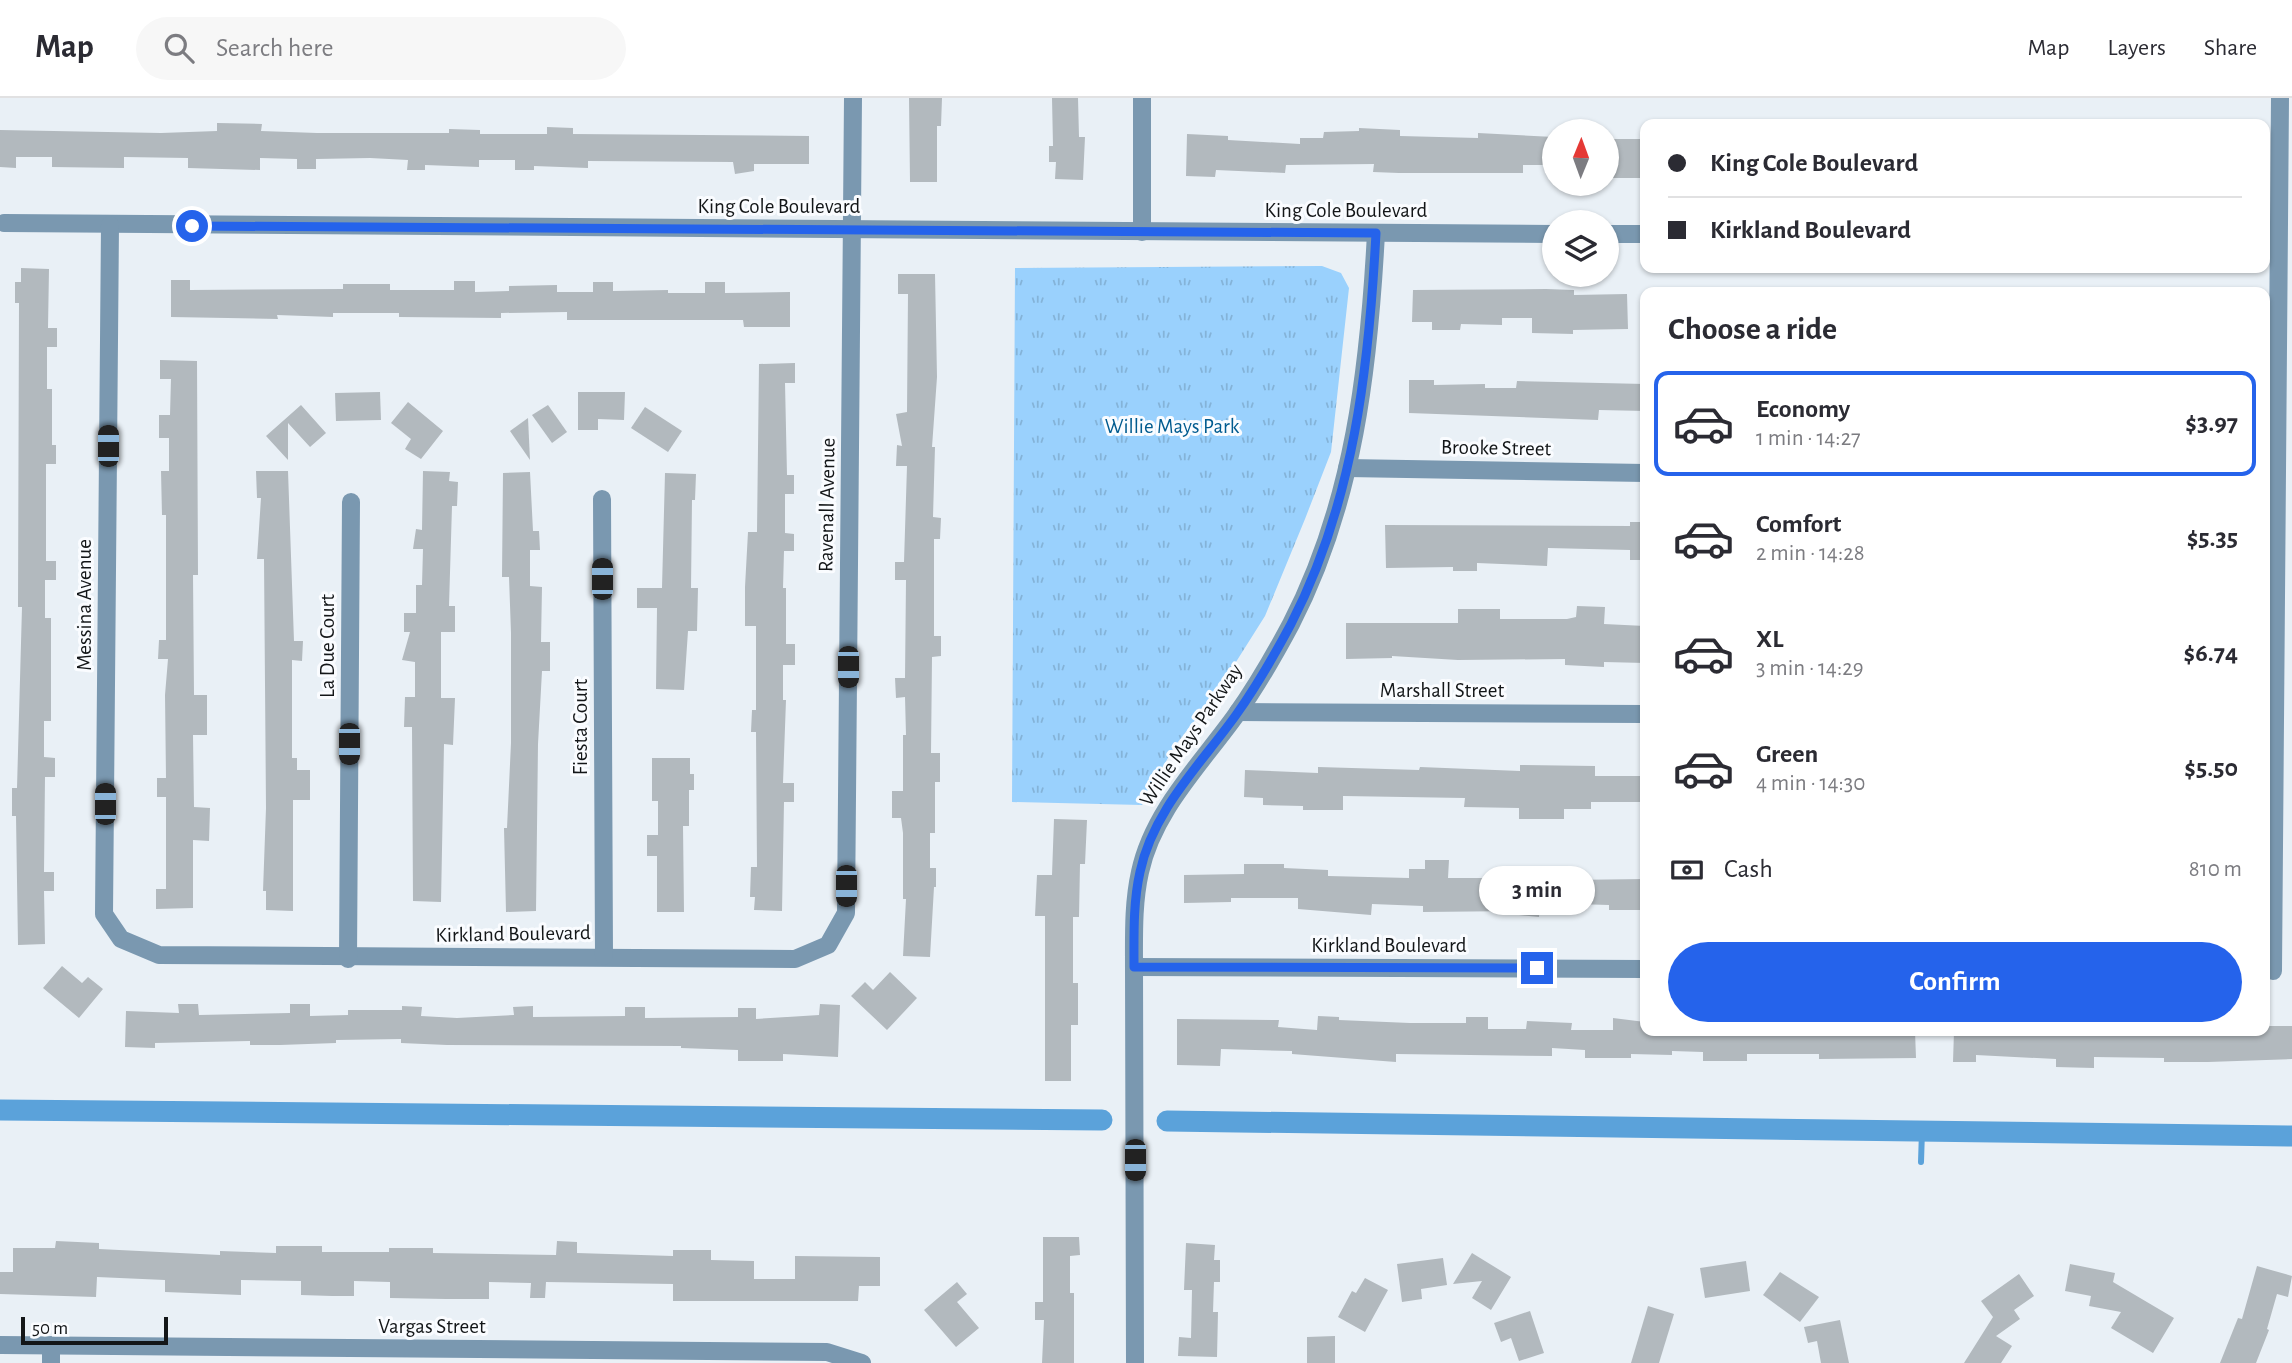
<!DOCTYPE html>
<html lang="en">
<head>
<meta charset="utf-8">
<style>
  :root { --surface:#fff; --page:#f7f7f7; --text:#2b2b33; --muted:#7c7c81; --line:#e1e1e2; --accent:#2563eb }
  body { margin:0; font-family:"Alegreya Sans",sans-serif; background:var(--page); color:var(--text); height:100vh; display:flex; flex-direction:column; font-size:26px; white-space:nowrap }
  * { box-sizing:border-box; margin:0 }
  p { font-size:23px; color:var(--muted) }
  .icon { flex:none; width:38px; height:38px; fill:none; stroke:currentColor; stroke-width:2; stroke-linecap:round; stroke-linejoin:round }
  .map { position:relative; flex:1; overflow:hidden }
  .side { position:absolute; left:1640px; top:189px; width:630px; height:749px; display:flex; flex-direction:column; background:var(--surface); border-radius:14px; box-shadow:0 2px 5px #0004 }
  .side>* { flex:none }
  .top-card { position:absolute; left:1640px; top:21px; width:630px; height:154px; border-radius:14px; box-shadow:0 2px 5px #0004; display:grid; align-content:center; height:154px; padding:0 28px; background:var(--surface) }
  .needle { width:46px; rotate:1deg }
  .controls { position:absolute; left:1542px; top:21px; display:grid; gap:14px }
  .controls a { display:grid; place-items:center; width:77px; height:77px; border-radius:50%; background:var(--surface); box-shadow:0 2px 5px #0004; font-size:35px }
  .scale { position:absolute; left:21px; bottom:18px; width:147px; box-sizing:border-box; padding-left:7px; border:4px solid #131618; border-top:0; font-size:19px; line-height:24px; white-space:nowrap; color:#131618; -webkit-text-stroke:5px #fafcff; paint-order:stroke }
  .end { position:absolute; width:32px; height:32px; margin:-16px; border:9px solid #2563eb; background:#fff; box-shadow:0 0 0 4px #fff }
  .from { border-radius:50% }
  .bubble { position:absolute; height:49px; border-radius:24px; background:var(--surface); box-shadow:0 2px 5px #0004; font-size:23px; font-weight:600; line-height:49px; text-align:center }
  .car { position:absolute; width:21px; height:42px; margin:-21px -10px; border-radius:9px; box-shadow:0 0 5px 2px #0007; background:linear-gradient(#222 24%,#8ab4d8 0 40%,#222 0 76%,#8ab4d8 0 86%,#222 0) }
  .top-card b { display:flex; align-items:center; gap:24px; height:66px; font-size:26px }
  .top-card b+b { border-top:2px solid var(--line) }
  .top-card i { width:18px; height:18px; background:var(--text) }
  ul { padding:0; list-style:none }
  li { display:flex; align-items:center; gap:21px; height:105px; margin:0 14px 10px; padding:0 14px; border:4px solid transparent; border-radius:14px }
  li div { flex:1 }
  li b { display:block; font-size:26px }
  li em { font-style:normal; font-weight:600 }
  li.current { border-color:var(--accent) }
  li>.icon { width:63px; height:63px; stroke-width:1.5 }
  h2 { padding:0 28px; font-size:32px; line-height:84px }
  .pay { display:flex; align-items:center; gap:18px; height:77px; padding:0 28px; font-size:26px }
  .pay p { margin-inline-start:auto }
  .button { display:flex; gap:14px; margin-top:auto; padding:14px 28px }
  .button a { flex:1; height:80px; border-radius:42px; background:var(--accent); color:#fff; font-size:28px; font-weight:600; line-height:80px; text-align:center }
  header { display:flex; align-items:center; gap:42px; box-sizing:border-box; height:98px; padding:0 35px; background:var(--surface); border-bottom:2px solid var(--line) }
  header strong { font-size:33px }
  nav { display:flex; gap:38px; margin-inline-start:auto; font-size:24px }
  .search { width:490px; height:63px; background:var(--page); display:flex; align-items:center; gap:18px; box-sizing:border-box; padding:0 24px; border-radius:38px; color:var(--muted); font-size:26px }
  .map>svg:first-child { display:block }
  .grass { fill:url(#grass-tufts) }
  .lines { fill:none; stroke-linecap:round; stroke-linejoin:round }
  .stream { stroke:#5ba2da; stroke-width:6 }
  .canal { stroke:#5ba2da; stroke-width:21 }
  .building { fill:#b2b9be }
  .minor { stroke:#7a98b0; stroke-width:18 }
  .route { stroke:#2563eb; stroke-width:9 }
  .labels { text-anchor:middle; dominant-baseline:central; stroke-width:6; stroke-linejoin:round; paint-order:stroke }
  .street-label { font-size:21px; fill:#131618; stroke:#fafcff }
  .park-label { font-size:21px; fill:#005b8f; stroke:#fafcff }
</style>
</head>
<body>
<header>
<strong>Map</strong>
<div class="search"><svg class="icon" aria-label="search" viewBox="0 0 24 24"><circle cx="10" cy="10" r="6"/><path d="M15 15l6 6"/></svg>Search here</div>
<nav><a>Map</a><a>Layers</a><a>Share</a></nav>
</header>
<div class="map">
<svg width="2292" height="1265" viewBox="0 0 2292 1265">
  <defs>
    <pattern id="grass-tufts" width="24" height="20" patternUnits="userSpaceOnUse" patternTransform="scale(1.75)"><rect width="24" height="20" fill="#9ad1fd"/><path d="M3 7l-1-3M5 7V3M7 7l1-3M15 17l-1-3M17 17v-4M19 17l1-3" fill="none" stroke="#84b3d8"/></pattern>
  </defs>
  <rect width="100%" height="100%" fill="#e9f0f6"/>
  <polygon class="grass" points="1322,168 1341,175 1349,190 1331,354 1305,421 1265,518 1217,594 1174,649 1142,707 1012,704 1015,170"/>
  <g class="lines">
    <polyline class="stream" points="1921,1064 1922,1033"/>
    <g class="canal">
      <polyline points="0,1012 1102,1022"/>
      <polyline points="1167,1023 2292,1038"/>
    </g>
  </g>
  <g class="building">
    <polygon points="909,0 942,0 941,28 937,28 937,84 910,84"/>
    <polygon points="1052,0 1078,0 1079,39 1085,39 1083,82 1055,81 1056,64 1049,64 1049,48 1053,48"/>
    <polygon points="217,25 262,26 261,33 317,35 449,35 449,31 480,32 480,36 547,36 547,29 573,30 573,36 809,38 809,66 754,66 754,73 735,76 733,64 588,63 588,70 534,68 534,72 515,72 515,62 479,62 479,69 425,67 425,72 407,72 408,62 370,60 316,61 316,71 297,71 297,61 260,60 260,72 188,70 188,60 124,59 124,70 52,69 52,59 16,59 16,70 0,69 0,32 161,35 217,33"/>
    <polygon points="1359,30 1400,32 1400,38 1478,40 1478,35 1554,39 1554,67 1523,67 1523,75 1399,75 1373,74 1374,66 1286,67 1285,75 1216,72 1215,79 1186,78 1187,36 1228,38 1228,42 1300,46 1300,40 1323,40 1324,34 1359,33"/>
    <rect x="1606" y="41" width="37" height="39"/>
    <polygon points="21,170 49,171 48,230 57,230 57,249 47,249 47,291 52,291 52,347 56,347 56,366 46,366 46,463 56,463 56,482 45,482 45,520 51,520 51,623 44,623 44,659 55,660 55,679 45,679 44,774 54,774 54,793 44,793 45,846 18,847 16,718 12,718 12,690 17,690 22,509 18,509 19,205 15,205 15,184 21,184"/>
    <polygon points="898,176 935,176 937,279 932,349 935,349 933,419 941,420 940,441 934,441 934,538 941,538 941,558 932,559 931,655 940,655 940,684 935,684 935,735 930,735 930,770 936,770 936,789 934,789 930,859 903,858 906,801 903,801 903,735 901,720 892,720 892,693 903,693 903,637 906,637 905,599 896,600 895,580 905,580 906,482 895,482 895,464 904,464 907,368 896,368 897,347 902,348 896,316 907,314 908,196 898,196"/>
    <polygon points="171,182 190,182 190,192 343,191 343,186 390,186 390,192 454,192 454,183 475,183 475,194 509,193 509,188 557,187 557,194 593,194 593,184 613,184 613,193 668,192 668,195 705,195 705,184 725,184 725,195 790,194 790,229 744,229 743,222 567,222 567,214 501,215 501,220 399,219 399,215 333,215 333,219 277,217 278,221 171,219"/>
    <polygon points="1546,191 1574,192 1574,197 1627,196 1628,231 1573,232 1573,236 1532,235 1532,220 1502,220 1502,227 1461,226 1460,232 1432,232 1432,224 1412,224 1413,192"/>
    <polygon points="160,262 197,263 198,477 193,477 194,597 207,597 207,637 193,637 194,709 210,710 209,743 193,742 193,810 156,811 156,791 166,791 166,699 157,699 157,680 166,680 165,597 168,561 158,561 159,542 166,542 166,417 162,417 161,373 169,373 169,340 159,340 159,317 170,317 171,281 160,281"/>
    <polygon points="795,265 795,285 785,285 787,377 794,377 794,396 785,396 785,435 794,436 794,453 784,453 783,490 786,490 786,546 795,546 795,567 783,567 783,602 786,602 783,685 794,685 794,704 784,704 782,813 754,812 755,799 750,799 751,769 757,769 756,634 751,634 752,612 756,612 756,528 745,528 745,489 748,434 757,434 759,266"/>
    <polygon points="1409,282 1434,282 1434,287 1485,286 1485,290 1516,290 1517,283 1645,286 1645,313 1599,312 1598,322 1409,315"/>
    <polygon points="380,294 381,322 336,323 335,295"/>
    <polygon points="578,294 625,294 624,322 598,321 598,332 578,332"/>
    <polygon points="408,304 443,333 421,361 405,351 411,341 391,325"/>
    <polygon points="301,307 326,335 310,349 288,325 288,362 266,338"/>
    <polygon points="548,307 567,334 552,345 532,317"/>
    <polygon points="645,309 682,333 668,354 631,330"/>
    <polygon points="528,320 530,362 510,333"/>
    <polygon points="256,373 288,373 294,543 303,543 302,563 292,562 292,660 297,660 297,672 310,672 310,702 293,702 293,813 266,812 266,793 263,793 266,710 264,461 257,461 261,400 257,400"/>
    <polygon points="423,373 450,374 449,383 458,384 457,408 452,408 449,508 455,508 455,534 441,534 441,600 455,600 453,647 444,646 441,804 413,803 412,629 404,629 405,599 415,599 415,564 402,562 410,534 404,534 404,515 416,515 416,487 422,487 423,451 413,451 416,431 422,432"/>
    <polygon points="530,374 533,433 539,433 540,452 530,452 530,488 542,489 541,544 550,544 550,573 542,573 538,646 536,813 506,814 504,730 507,730 511,645 511,535 509,479 502,479 503,375"/>
    <polygon points="665,375 696,376 695,402 692,402 691,490 698,490 697,533 688,533 684,592 656,591 657,510 637,510 637,490 662,490"/>
    <polygon points="1630,424 1645,424 1645,462 1630,462 1630,452 1548,450 1547,468 1477,465 1477,473 1453,473 1453,469 1386,470 1385,427 1630,428"/>
    <polygon points="1577,508 1605,509 1604,526 1645,528 1645,565 1604,564 1604,569 1565,567 1565,561 1458,562 1392,558 1392,560 1346,561 1346,525 1458,525 1458,511 1500,511 1500,521 1567,521 1576,519"/>
    <polygon points="652,660 690,660 690,676 694,676 694,692 689,692 689,728 683,728 684,814 657,814 657,758 647,758 647,737 658,737 658,703 652,703"/>
    <polygon points="1520,667 1595,668 1595,678 1645,678 1645,704 1591,704 1591,711 1564,711 1564,721 1519,721 1519,710 1464,709 1465,700 1343,698 1343,712 1303,712 1303,708 1263,707 1263,700 1244,699 1245,672 1318,675 1318,669 1419,672 1420,669 1520,673"/>
    <polygon points="1054,721 1087,722 1085,766 1080,766 1079,819 1073,819 1073,885 1078,885 1078,927 1071,927 1071,983 1045,983 1045,818 1035,818 1037,777 1052,777"/>
    <polygon points="1425,762 1449,762 1448,780 1491,780 1491,786 1520,786 1521,778 1567,782 1645,781 1645,812 1609,812 1609,807 1540,805 1539,819 1519,817 1519,813 1423,814 1423,808 1372,806 1371,817 1298,811 1298,800 1231,800 1231,804 1184,805 1184,777 1244,776 1244,766 1284,766 1284,770 1328,772 1328,778 1409,780 1409,771 1425,771"/>
    <polygon points="62,868 82,885 88,879 103,891 79,920 43,890"/>
    <polygon points="890,874 917,900 887,932 851,898 865,884 873,892"/>
    <polygon points="178,906 198,906 199,917 290,915 290,906 310,906 310,918 348,917 348,912 402,912 402,908 422,909 421,918 457,920 514,917 513,909 533,908 533,919 625,918 625,909 645,909 645,920 738,919 738,910 756,910 756,921 819,917 820,906 840,907 838,959 783,956 783,963 738,963 738,952 681,950 681,948 447,947 401,945 401,941 336,942 336,945 280,947 250,947 250,943 155,945 155,950 125,949 126,913 179,915"/>
    <polygon points="1318,918 1339,919 1339,922 1410,925 1466,925 1466,919 1488,919 1488,931 1526,931 1527,923 1572,925 1571,932 1613,932 1613,920 1645,924 1645,933 1915,933 1916,960 1819,961 1819,956 1747,956 1747,963 1703,963 1703,954 1672,953 1672,957 1631,956 1631,960 1585,960 1585,952 1552,950 1552,958 1396,956 1396,964 1292,956 1292,953 1221,951 1220,968 1177,967 1177,921 1279,922 1278,929 1317,932"/>
    <polygon points="2264,928 2292,928 2292,961 2208,964 2164,964 2164,960 2094,959 2094,970 2056,969 2056,961 1976,957 1976,964 1953,964 1954,933 2264,933"/>
    <polygon points="1043,1139 1079,1139 1080,1157 1070,1158 1070,1195 1074,1195 1074,1265 1042,1265 1044,1222 1035,1222 1035,1204 1043,1204"/>
    <polygon points="56,1143 99,1145 99,1151 220,1157 220,1153 276,1155 276,1148 322,1148 322,1154 389,1154 389,1150 433,1150 433,1155 556,1157 557,1143 577,1144 577,1155 673,1158 673,1152 711,1152 711,1162 754,1163 754,1181 795,1181 795,1158 880,1159 880,1188 859,1188 858,1203 673,1203 673,1186 546,1184 545,1200 530,1200 531,1185 489,1184 489,1201 446,1201 390,1200 390,1184 354,1183 354,1198 332,1198 301,1197 301,1183 241,1182 241,1197 165,1194 165,1182 97,1179 96,1199 0,1196 0,1174 13,1174 13,1150 55,1150"/>
    <polygon points="1186,1145 1215,1147 1214,1162 1220,1162 1220,1184 1214,1184 1213,1214 1218,1214 1217,1259 1178,1258 1179,1239 1191,1240 1192,1192 1184,1192"/>
    <polygon points="1472,1155 1511,1179 1491,1212 1472,1200 1482,1183 1453,1186"/>
    <polygon points="1443,1160 1447,1187 1421,1191 1422,1201 1402,1204 1397,1166"/>
    <polygon points="1746,1163 1750,1193 1705,1200 1700,1170"/>
    <polygon points="2070,1166 2115,1175 2113,1184 2174,1220 2153,1255 2111,1230 2121,1214 2089,1208 2091,1198 2065,1193"/>
    <polygon points="2257,1168 2292,1178 2288,1199 2277,1196 2267,1231 2269,1232 2256,1265 2220,1265 2238,1220 2242,1221"/>
    <polygon points="1780,1174 1819,1199 1800,1224 1763,1197"/>
    <polygon points="2019,1176 2034,1198 2014,1212 2020,1221 1996,1238 2012,1248 2001,1265 1964,1265 1993,1219 1981,1203"/>
    <polygon points="1365,1180 1388,1192 1365,1234 1338,1219 1352,1193 1356,1195"/>
    <polygon points="957,1184 967,1196 957,1204 979,1230 956,1249 924,1212"/>
    <polygon points="1648,1208 1674,1216 1659,1265 1631,1265"/>
    <polygon points="1530,1213 1544,1255 1519,1263 1511,1240 1501,1244 1494,1225"/>
    <polygon points="1840,1222 1849,1265 1821,1265 1817,1243 1808,1245 1804,1229"/>
    <polygon points="1335,1238 1335,1265 1307,1265 1307,1239"/>
  </g>
  <g class="lines">
    <g class="minor">
      <polyline points="4,125 1554,136"/>
      <polyline points="110,127 104,816 121,841 159,857 795,861 828,847 846,815 853,0"/>
      <polyline points="1142,134 1142,0"/>
      <polyline points="1606,136 1645,136"/>
      <polyline points="1347,370 1645,375"/>
      <polyline points="602,401 604,858"/>
      <polyline points="1238,614 1645,616"/>
      <polyline points="348,861 351,404"/>
      <polyline points="1134,869 1645,871"/>
      <polyline points="2273,873 2280,0"/>
      <polyline points="0,1247 827,1254 862,1265"/>
      <polyline points="51,1265 51,1247"/>
      <path d="M1135 1265 1134 869C1134 837 1133 805 1140 774 1153 713 1201 666 1236 617 1256 589 1275 556 1291 526 1354 404 1369 269 1376 135"/>
    </g>
  </g>
  <g class="lines">
    <path class="route" d="M192 128 1376 135C1369 269 1354 404 1291 526 1275 556 1256 589 1236 617 1201 666 1153 712 1140 774 1133 805 1134 837 1134 869L1537 870"/>
  </g>
  <g class="labels">
    <g class="street-label">
      <text x="779" y="108">King Cole Boulevard</text>
      <text x="1346" y="112">King Cole Boulevard</text>
      <text transform="translate(1496 350) rotate(1)">Brooke Street</text>
      <text transform="translate(827 407) rotate(-89)">Ravenall Avenue</text>
      <text transform="translate(84 507) rotate(-90)">Messina Avenue</text>
      <text transform="translate(327 548) rotate(-90)">La Due Court</text>
      <text x="1442" y="592">Marshall Street</text>
      <text transform="translate(580 629) rotate(-90)">Fiesta Court</text>
      <text transform="translate(1191 637) rotate(-56)">Willie Mays Parkway</text>
      <text transform="translate(513 836) rotate(-1)">Kirkland Boulevard</text>
      <text x="1389" y="847">Kirkland Boulevard</text>
      <text x="432" y="1228">Vargas Street</text>
    </g>
    <g class="park-label">
      <text x="1172" y="328">Willie Mays Park</text>
    </g>
  </g>
</svg>
<div class="controls">
<a><svg class="needle" viewBox="-14 -14 28 28"><path d="M0-13l5 13h-10z" fill="#e53935"/><path d="M0 13l5-13h-10z" fill="#7c7c81"/></svg></a>
<a><svg class="icon" aria-label="layers" viewBox="0 0 24 24"><path d="M12 4l9 5-9 5-9-5zM3 14l9 5 9-5"/></svg></a>
</div>
<div class="scale">50 m</div>
<i class="end from" style="left:192px;top:128px"></i>
<i class="end" style="left:1537px;top:870px"></i>
<div class="bubble" style="left:1479px;top:768px;width:116px">3 min</div>
<i class="car" style="left:108px;top:348px;rotate:0deg"></i>
<i class="car" style="left:602px;top:481px;rotate:0deg"></i>
<i class="car" style="left:848px;top:569px;rotate:180deg"></i>
<i class="car" style="left:349px;top:646px;rotate:180deg"></i>
<i class="car" style="left:105px;top:706px;rotate:0deg"></i>
<i class="car" style="left:846px;top:788px;rotate:180deg"></i>
<i class="car" style="left:1135px;top:1062px;rotate:180deg"></i>
<div class="top-card">
<b><i class="from"></i>King Cole Boulevard</b>
<b><i></i>Kirkland Boulevard</b>
</div>
<section class="side">
<h2>Choose a ride</h2>
<ul>
<li class="current"><svg class="icon" aria-label="car" viewBox="0 0 24 24"><path d="M5 17H2v-5l4-1 3-4h7l3 4 3 1v5h-3M9 17h6M6 11h13"/><circle cx="7" cy="17" r="2"/><circle cx="17" cy="17" r="2"/></svg><div><b>Economy</b><p>1 min · 14:27</p></div><em>$3.97</em></li>
<li><svg class="icon" aria-label="car" viewBox="0 0 24 24"><path d="M5 17H2v-5l4-1 3-4h7l3 4 3 1v5h-3M9 17h6M6 11h13"/><circle cx="7" cy="17" r="2"/><circle cx="17" cy="17" r="2"/></svg><div><b>Comfort</b><p>2 min · 14:28</p></div><em>$5.35</em></li>
<li><svg class="icon" aria-label="car" viewBox="0 0 24 24"><path d="M5 17H2v-5l4-1 3-4h7l3 4 3 1v5h-3M9 17h6M6 11h13"/><circle cx="7" cy="17" r="2"/><circle cx="17" cy="17" r="2"/></svg><div><b>XL</b><p>3 min · 14:29</p></div><em>$6.74</em></li>
<li><svg class="icon" aria-label="car" viewBox="0 0 24 24"><path d="M5 17H2v-5l4-1 3-4h7l3 4 3 1v5h-3M9 17h6M6 11h13"/><circle cx="7" cy="17" r="2"/><circle cx="17" cy="17" r="2"/></svg><div><b>Green</b><p>4 min · 14:30</p></div><em>$5.50</em></li>
</ul>
<div class="pay"><svg class="icon" aria-label="cash" viewBox="0 0 24 24"><path d="M3 7h18v10H3z"/><circle cx="12" cy="12" r="2"/></svg>Cash<p>810 m</p></div>
<div class="button"><a>Confirm</a></div>
</section>
</div>
</body>
</html>
